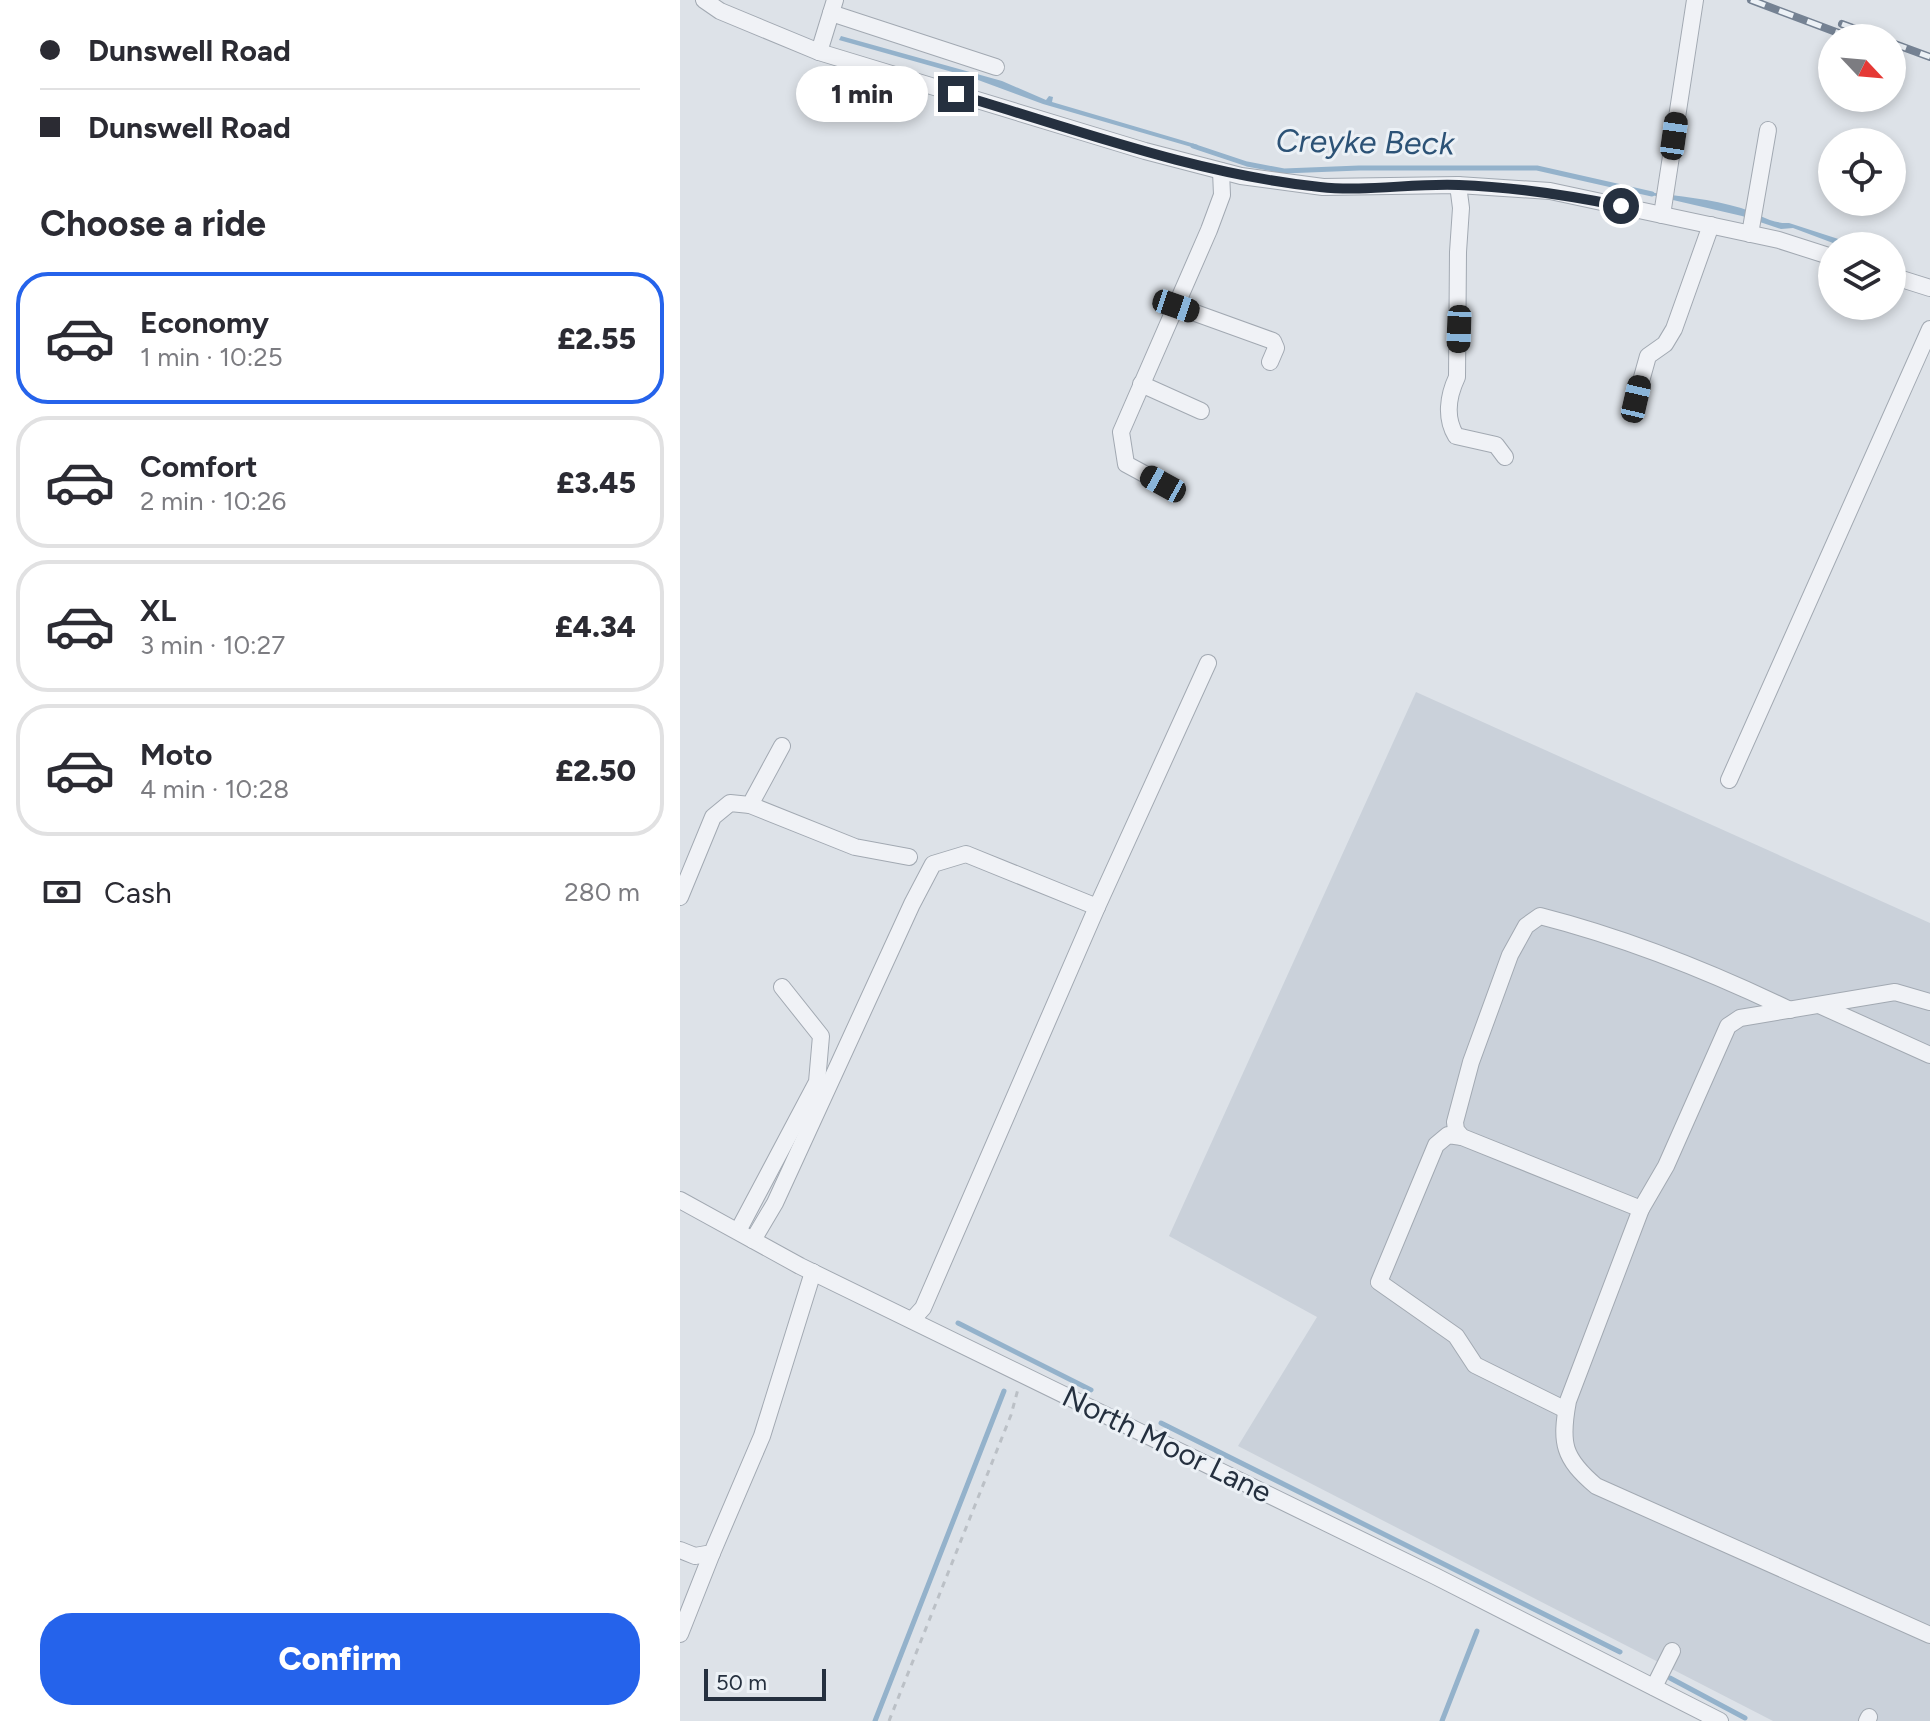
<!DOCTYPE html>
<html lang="en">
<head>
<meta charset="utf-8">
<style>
  :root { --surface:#fff; --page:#f2f2f3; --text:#2b2b33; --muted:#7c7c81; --line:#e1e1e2; --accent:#2563eb }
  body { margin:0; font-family:Figtree,sans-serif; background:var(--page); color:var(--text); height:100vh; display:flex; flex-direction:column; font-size:30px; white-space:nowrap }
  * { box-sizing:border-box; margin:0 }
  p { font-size:26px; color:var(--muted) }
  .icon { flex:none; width:44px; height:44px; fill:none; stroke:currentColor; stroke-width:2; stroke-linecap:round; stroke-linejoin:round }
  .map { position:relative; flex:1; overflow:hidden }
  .panel { display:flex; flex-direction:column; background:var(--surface); width:680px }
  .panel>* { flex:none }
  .banner { display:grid; align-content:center; height:176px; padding:0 40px; background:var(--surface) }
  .needle { width:52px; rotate:116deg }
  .tools { position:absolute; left:1138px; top:24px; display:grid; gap:16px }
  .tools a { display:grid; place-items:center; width:88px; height:88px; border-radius:50%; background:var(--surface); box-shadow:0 4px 12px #0003; font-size:40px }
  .scale { position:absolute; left:24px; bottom:20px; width:122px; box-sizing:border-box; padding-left:8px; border:4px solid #25303f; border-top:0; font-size:22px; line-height:28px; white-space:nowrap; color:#25303f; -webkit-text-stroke:6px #ecf1f6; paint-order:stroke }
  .end { position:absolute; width:36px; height:36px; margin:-18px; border:10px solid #25303f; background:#fff; box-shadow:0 0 0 4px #fff }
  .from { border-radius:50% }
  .bubble { position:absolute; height:56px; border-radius:28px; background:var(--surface); box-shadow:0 4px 12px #0003; font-size:26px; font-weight:800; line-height:56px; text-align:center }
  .car { position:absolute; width:24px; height:48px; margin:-24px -12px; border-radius:10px; box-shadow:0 0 6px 2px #0007; background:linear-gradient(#222 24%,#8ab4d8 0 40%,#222 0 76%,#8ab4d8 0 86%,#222 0) }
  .banner b { display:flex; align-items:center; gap:28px; height:76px; font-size:30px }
  .banner b+b { border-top:2px solid var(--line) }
  .banner i { width:20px; height:20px; background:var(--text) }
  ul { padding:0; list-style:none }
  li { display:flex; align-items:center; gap:24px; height:132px; margin:0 16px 12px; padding:0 24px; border:4px solid var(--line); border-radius:32px }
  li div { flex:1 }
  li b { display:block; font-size:30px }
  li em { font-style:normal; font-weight:800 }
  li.selected { border-color:var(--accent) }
  li>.icon { width:72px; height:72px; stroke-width:1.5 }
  h2 { padding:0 40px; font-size:36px; line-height:96px }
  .pay { display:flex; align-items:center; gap:20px; height:88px; padding:0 40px; font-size:30px }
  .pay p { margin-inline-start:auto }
  .cta { display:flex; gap:16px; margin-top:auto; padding:16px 40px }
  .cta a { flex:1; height:92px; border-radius:32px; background:var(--accent); color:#fff; font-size:32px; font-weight:800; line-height:92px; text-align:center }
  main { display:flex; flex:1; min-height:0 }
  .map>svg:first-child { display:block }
  .built { fill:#cad1da }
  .water { fill:#94b2cb }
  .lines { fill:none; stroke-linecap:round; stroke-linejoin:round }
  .stream { stroke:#94b2cb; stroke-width:5 }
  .minor-casing { stroke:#a2a9b2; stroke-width:18 }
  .path { stroke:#bbc0c6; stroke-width:3; stroke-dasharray:6 6; stroke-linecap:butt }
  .minor { stroke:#f0f2f6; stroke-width:16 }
  .rail-casing { stroke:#758293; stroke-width:8 }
  .rail { stroke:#ecf1f6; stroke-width:5; stroke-dasharray:15; stroke-linecap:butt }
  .route { stroke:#25303f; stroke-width:10 }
  .labels { text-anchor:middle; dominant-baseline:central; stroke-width:6; stroke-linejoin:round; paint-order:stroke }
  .street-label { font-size:30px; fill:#25303f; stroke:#ecf1f6 }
  .water-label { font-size:32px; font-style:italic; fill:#2c5276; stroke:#ecf1f6 }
</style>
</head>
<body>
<main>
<section class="panel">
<div class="banner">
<b><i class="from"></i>Dunswell Road</b>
<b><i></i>Dunswell Road</b>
</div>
<h2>Choose a ride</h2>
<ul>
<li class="selected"><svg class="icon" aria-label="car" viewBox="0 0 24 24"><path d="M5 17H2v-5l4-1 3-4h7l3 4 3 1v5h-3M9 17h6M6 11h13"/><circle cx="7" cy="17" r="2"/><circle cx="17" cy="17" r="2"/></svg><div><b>Economy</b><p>1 min · 10:25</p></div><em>£2.55</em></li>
<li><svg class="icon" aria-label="car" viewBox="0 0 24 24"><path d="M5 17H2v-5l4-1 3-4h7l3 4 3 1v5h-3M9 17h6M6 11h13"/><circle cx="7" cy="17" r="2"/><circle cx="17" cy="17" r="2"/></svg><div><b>Comfort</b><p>2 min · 10:26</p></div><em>£3.45</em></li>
<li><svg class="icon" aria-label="car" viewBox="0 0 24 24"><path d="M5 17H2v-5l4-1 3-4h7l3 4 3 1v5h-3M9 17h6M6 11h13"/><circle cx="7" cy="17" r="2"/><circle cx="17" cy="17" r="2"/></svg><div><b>XL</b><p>3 min · 10:27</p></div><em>£4.34</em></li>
<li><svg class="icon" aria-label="car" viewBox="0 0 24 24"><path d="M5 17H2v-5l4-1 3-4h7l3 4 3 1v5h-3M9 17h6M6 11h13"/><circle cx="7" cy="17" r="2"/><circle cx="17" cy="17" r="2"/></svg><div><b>Moto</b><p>4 min · 10:28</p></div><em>£2.50</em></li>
</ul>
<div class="pay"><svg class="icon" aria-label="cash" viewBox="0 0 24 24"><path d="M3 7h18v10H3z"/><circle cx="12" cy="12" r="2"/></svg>Cash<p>280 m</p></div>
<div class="cta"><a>Confirm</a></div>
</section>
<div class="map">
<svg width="1250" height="1721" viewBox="0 0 1250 1721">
  <rect width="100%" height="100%" fill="#dde2e8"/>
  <polygon class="built" points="736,692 1250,923 1250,1721 1093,1721 558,1446 637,1317 489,1236"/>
  <g class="water">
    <polygon points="161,36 322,81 366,100 369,96 373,97 372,102 518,145 515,148 363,104 290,77 159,40"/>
    <path d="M967 192C999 196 1031 199 1061 208 1077 213 1091 224 1109 223L1180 246H1161L1113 228 1101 229 1062 216 967 194Z"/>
  </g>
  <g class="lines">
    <g class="stream">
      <polyline points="513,146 567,164 604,171 679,168 857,168 972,194"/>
      <polyline points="278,1323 411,1390"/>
      <polyline points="481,1423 940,1652"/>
      <polyline points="990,1678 1065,1718"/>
      <polyline points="195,1721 324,1391"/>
      <polyline points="762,1721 797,1631"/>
    </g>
    <defs>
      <g id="minor">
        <polyline points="24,0 40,11 139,52 465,151 561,176 643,187 778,185 870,191 1099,240 1152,257"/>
        <polyline points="151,13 316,67"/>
        <polyline points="139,52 155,0"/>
        <path d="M778 185 781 208 778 252 777 377C768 396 765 418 776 436L816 445 825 457"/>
        <polyline points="982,215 1015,0"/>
        <polyline points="1070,234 1088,130"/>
        <polyline points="1212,276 1250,288"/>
        <polyline points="496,306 593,341 596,348 590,362"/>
        <polyline points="461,384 521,411"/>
        <polyline points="956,399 968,356 985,344 994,329 1031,225"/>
        <polyline points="483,484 446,464 441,432 529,230 542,195 541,171"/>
        <polyline points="1049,780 1250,329"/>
        <polyline points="70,805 175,847 229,857"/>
        <polyline points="0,897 33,817 50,803 70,805 102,746"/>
        <path d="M1250 1002 1215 992 1060 1018 1048 1026 986 1166 961 1209 888 1401C880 1443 883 1458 916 1486L1250 1635"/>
        <polyline points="1139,1005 1250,1055"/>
        <polyline points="782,1137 768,1135 756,1145 699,1282 776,1336 795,1365 886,1410"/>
        <polyline points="0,1200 120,1266 755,1576 1040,1721"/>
        <path d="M961 1209 782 1137 776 1130 775 1122 791 1062 830 955 846 926 860 916C946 938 1031 972 1110 1010"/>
        <polyline points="58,1231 137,1082 141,1036 102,987"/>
        <polyline points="73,1240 95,1203 232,904 253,864 286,854 417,907"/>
        <polyline points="232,1320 243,1308 417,907 528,663"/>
        <polyline points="0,1550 15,1556 32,1553 82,1436 133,1272"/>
        <polyline points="0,1634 32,1553"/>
        <polyline points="974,1687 992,1651"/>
        <polyline points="1187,1721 1189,1717"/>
      </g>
    </defs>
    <use href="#minor" class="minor-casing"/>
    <polyline class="path" points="209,1721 331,1415 338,1389"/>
    <use href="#minor" class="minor"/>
    <defs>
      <g id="rail">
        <polyline points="1071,0 1172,38"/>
        <polyline points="1162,24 1200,38"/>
        <polyline points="1212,43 1250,57"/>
      </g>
    </defs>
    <use href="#rail" class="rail-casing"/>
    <use href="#rail" class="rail"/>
  </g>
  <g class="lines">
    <path class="route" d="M276 94C395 129 515 174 640 187 686 192 733 183 779 185 835 187 887 195 941 206"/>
  </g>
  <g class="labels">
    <g class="street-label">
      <text transform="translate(487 1444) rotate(26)">North Moor Lane</text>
    </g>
    <g class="water-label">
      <text transform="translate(685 142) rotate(1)">Creyke Beck</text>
    </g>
  </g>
</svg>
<div class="tools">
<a><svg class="needle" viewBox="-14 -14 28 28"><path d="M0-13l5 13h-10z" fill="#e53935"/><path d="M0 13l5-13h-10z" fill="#7c7c81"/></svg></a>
<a><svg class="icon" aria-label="locate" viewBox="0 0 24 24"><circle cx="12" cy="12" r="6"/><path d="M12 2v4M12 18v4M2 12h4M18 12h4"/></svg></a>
<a><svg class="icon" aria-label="layers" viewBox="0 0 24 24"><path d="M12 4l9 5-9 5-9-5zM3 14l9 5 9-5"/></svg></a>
</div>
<div class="scale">50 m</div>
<i class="end from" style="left:941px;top:206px"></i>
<i class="end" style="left:276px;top:94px"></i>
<div class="bubble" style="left:116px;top:66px;width:132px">1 min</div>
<i class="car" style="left:994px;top:136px;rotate:8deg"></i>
<i class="car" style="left:496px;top:306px;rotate:109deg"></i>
<i class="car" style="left:779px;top:329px;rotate:182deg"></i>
<i class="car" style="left:956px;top:399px;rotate:13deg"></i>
<i class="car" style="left:483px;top:484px;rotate:299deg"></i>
</div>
</main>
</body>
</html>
